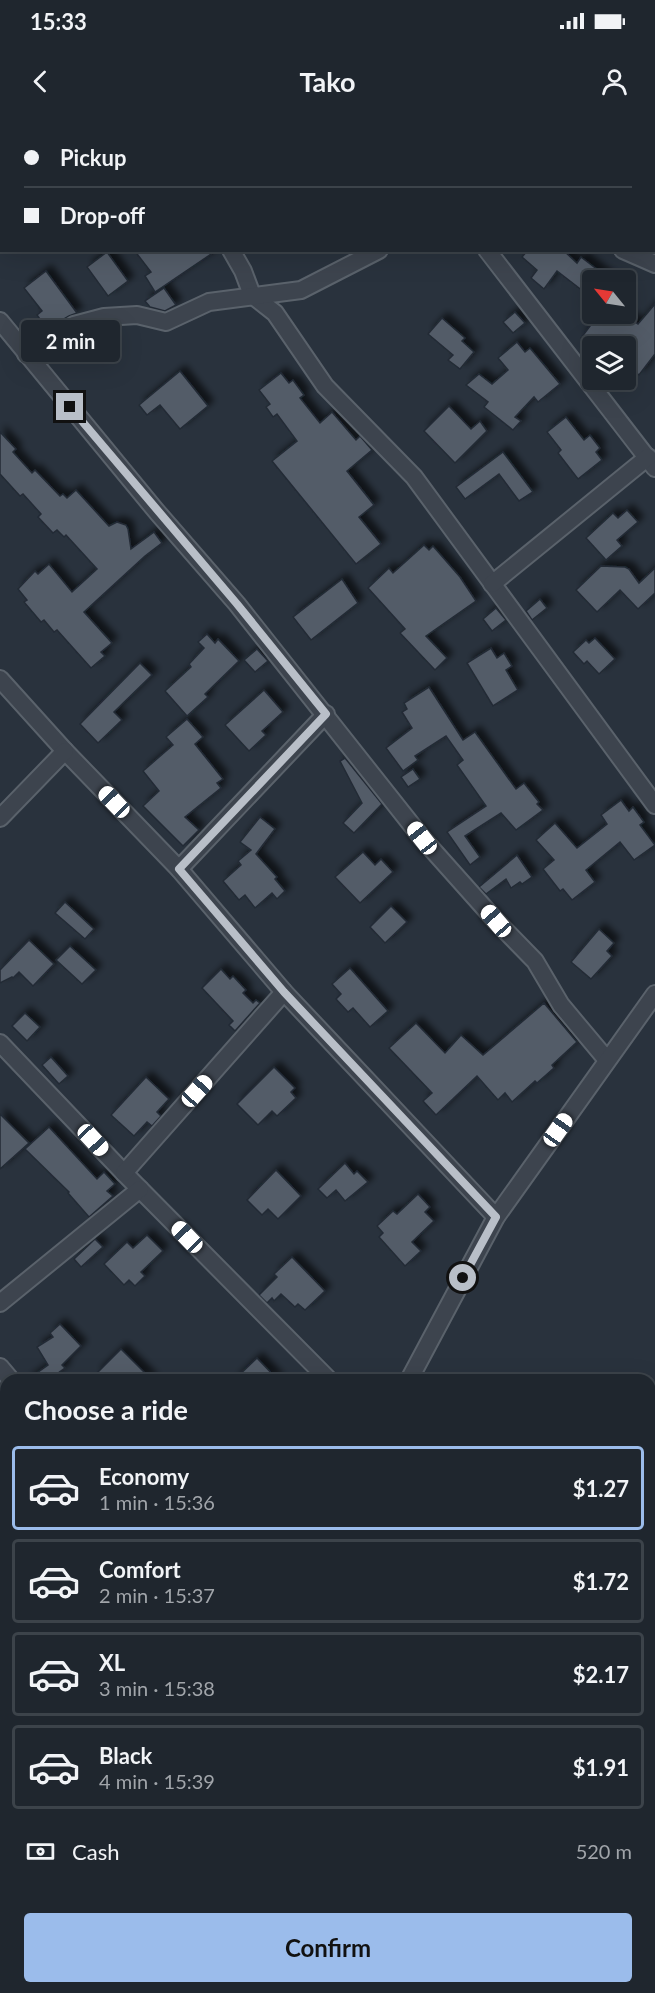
<!DOCTYPE html>
<html lang="en">
<head>
<meta charset="utf-8">
<style>
  :root { --surface:#1f262e; --page:#272e36; --text:#f1f3f6; --muted:#a1a5aa; --line:#3c434a; --accent:#9bbceb }
  body { margin:0; font-family:Lato,sans-serif; background:var(--page); color:var(--text); height:100vh; display:flex; flex-direction:column; font-size:22px; white-space:nowrap }
  * { box-sizing:border-box; margin:0 }
  p { font-size:20px; color:var(--muted) }
  .icon { flex:none; width:33px; height:33px; fill:none; stroke:currentColor; stroke-width:2; stroke-linecap:round; stroke-linejoin:round }
  .map { position:relative; flex:1; overflow:hidden }
  .sheet { position:absolute; left:0px; top:1254px; width:656px; height:620px; display:flex; flex-direction:column; background:var(--surface); border-radius:18px 18px 0 0; box-shadow:0 6px 24px #0002,0 0 0 2px var(--line) }
  .sheet>* { flex:none }
  .top-card { position:absolute; left:0px; top:0px; width:656px; height:132px; box-shadow:0 6px 24px #0002,0 0 0 2px var(--line); display:grid; align-content:center; height:132px; padding:0 24px; background:var(--surface) }
  .needle { width:39px; rotate:300deg }
  .fabs { position:absolute; left:582px; top:150px; display:grid; gap:12px }
  .fabs a { display:grid; place-items:center; width:54px; height:54px; border-radius:6px; background:var(--surface); box-shadow:0 6px 24px #0002,0 0 0 2px var(--line); font-size:30px }
  .end { position:absolute; width:27px; height:27px; margin:-14px; border:8px solid #b9bfc8; background:#111; box-shadow:0 0 0 3px #111 }
  .from { border-radius:50% }
  .bubble { position:absolute; height:42px; border-radius:6px; background:var(--surface); box-shadow:0 6px 24px #0002,0 0 0 2px var(--line); font-size:20px; font-weight:700; line-height:42px; text-align:center }
  .car { position:absolute; width:18px; height:36px; margin:-18px -9px; border-radius:8px; box-shadow:0 0 4px 2px #0007; background:linear-gradient(#fff 24%,#345 0 40%,#fff 0 76%,#345 0 86%,#fff 0) }
  .top-card b { display:flex; align-items:center; gap:21px; height:57px; font-size:22px }
  .top-card b+b { border-top:2px solid var(--line) }
  .top-card i { width:15px; height:15px; background:var(--text) }
  ul { padding:0; list-style:none }
  li { display:flex; align-items:center; gap:18px; height:84px; margin:0 12px 9px; padding:0 12px; border:3px solid var(--line); border-radius:6px }
  li div { flex:1 }
  li b { display:block; font-size:22px }
  li em { font-style:normal; font-weight:700 }
  li.current { border-color:var(--accent) }
  li>.icon { width:54px; height:54px; stroke-width:1.5 }
  h2 { padding:0 24px; font-size:27px; line-height:72px }
  .pay { display:flex; align-items:center; gap:15px; height:66px; padding:0 24px; font-size:22px }
  .pay p { margin-inline-start:auto }
  .action { display:flex; gap:12px; margin-top:auto; padding:12px 24px }
  .action a { flex:1; height:69px; border-radius:6px; background:var(--accent); color:#111; font-size:24px; font-weight:700; line-height:69px; text-align:center }
  .status { display:flex; justify-content:space-between; align-items:center; height:42px; padding:0 30px; background:var(--surface); direction:ltr }
  .status svg { height:16px; fill:currentColor }
  header { display:flex; justify-content:space-between; align-items:center; height:78px; padding:0 24px; background:var(--surface); font-size:27px; font-weight:700 }
  .map>svg:first-child { display:block }
  .building { fill:#535b68; stroke:#232b35; stroke-width:1.5; filter:url(#shadow) }
  .lines { fill:none; stroke-linecap:round; stroke-linejoin:round }
  .street-casing { stroke:#5a626b; stroke-width:20 }
  .highway-casing { stroke:#474f58; stroke-width:34 }
  .street { stroke:#3d444e; stroke-width:16 }
  .highway { stroke:#73695b; stroke-width:32 }
  .route { stroke:#b9bfc8; stroke-width:8 }
</style>
</head>
<body>
<div class="status"><b>15:33</b><svg viewBox="0 0 49 12"><path d="M0 12V9h3v3zM5 12V6h3v6zM10 12V3h3v9zM15 12V0h3v12zM26 1h20v11H26zM47 4h2v5h-2z"/></svg></div>
<header><svg class="icon" aria-label="back" viewBox="0 0 24 24"><path d="M15 5l-7 7 7 7"/></svg>Tako<svg class="icon" aria-label="person" viewBox="0 0 24 24"><circle cx="12" cy="8" r="4"/><path d="M4 21q1-7 8-7t8 7"/></svg></header>
<div class="map">
<svg width="655" height="1873" viewBox="0 0 655 1873">
  <defs>
    <filter id="shadow"><feDropShadow dx="5.5" dy="-5.5" stdDeviation="3" flood-color="#0009"/></filter>
  </defs>
  <rect width="100%" height="100%" fill="#29323d"/>
  <g class="building">
    <polygon points="134,130 217,130 155,172 145,156 151,152"/>
    <polygon points="528,130 563,130 577,143 581,137 611,160 592,160 592,178 557,151 544,169 531,158 537,150 522,137"/>
    <polygon points="107,132 128,161 108,176 87,147"/>
    <polygon points="46,151 77,193 69,196 47,209 37,195 42,191 24,168"/>
    <polygon points="164,168 176,185 165,191 150,187 145,181"/>
    <polygon points="655,184 655,234 639,255 626,244 626,226 592,226 581,218 599,194 624,194 638,204"/>
    <polygon points="515,192 525,203 513,213 503,202"/>
    <polygon points="442,198 465,218 462,221 474,232 460,249 448,240 453,235 428,214"/>
    <polygon points="517,222 525,232 530,228 560,264 538,282 534,277 515,297 521,301 513,310 484,287 488,282 466,265 479,254 492,264 508,250 498,238"/>
    <polygon points="180,251 208,286 180,309 160,285 147,295 139,285"/>
    <polygon points="281,253 289,263 293,260 304,275 300,278 320,303 332,292 356,320 360,316 372,330 347,351 374,385 359,397 381,424 356,444 272,341 297,321 277,294 273,297 266,287 270,284 259,270"/>
    <polygon points="449,286 471,309 480,301 487,311 455,343 424,311"/>
    <polygon points="566,297 584,320 590,315 600,328 596,332 602,340 578,359 558,333 561,330 547,312"/>
    <polygon points="0,312 16,329 13,332 32,353 35,350 60,376 63,374 67,378 76,370 109,406 117,402 126,405 128,409 131,429 154,412 162,423 145,436 84,492 112,523 101,532 105,536 91,548 57,510 54,512 44,500 41,502 24,482 27,480 18,469 35,451 38,454 49,444 72,472 97,449 66,415 64,417 57,410 53,413 38,397 41,394 23,374 20,376 0,354"/>
    <polygon points="503,332 533,372 519,381 499,354 465,379 456,367"/>
    <polygon points="627,390 638,402 617,420 622,426 606,440 586,418 613,393 618,398"/>
    <polygon points="424,425 429,430 433,426 460,457 476,481 426,516 447,538 435,550 400,513 405,509 368,468 389,448 393,453"/>
    <polygon points="601,446 625,447 629,449 639,463 655,448 655,473 638,489 620,470 597,492 576,470"/>
    <polygon points="342,459 358,483 311,520 293,497"/>
    <polygon points="540,479 547,488 532,500 526,491"/>
    <polygon points="496,488 506,500 492,511 483,499"/>
    <polygon points="207,514 215,523 218,519 239,541 205,574 208,577 187,596 165,571 191,547 189,544 204,528 198,522"/>
    <polygon points="595,518 615,539 599,554 587,541 584,544 573,532 586,520 589,523"/>
    <polygon points="491,528 497,538 504,533 512,546 506,550 518,570 493,586 467,543"/>
    <polygon points="257,529 268,541 255,552 244,540"/>
    <polygon points="140,543 152,555 114,592 122,600 98,623 80,604"/>
    <polygon points="429,567 463,620 475,612 516,669 524,663 539,682 537,684 543,690 516,710 501,693 465,716 480,737 470,745 447,712 486,686 457,645 463,640 446,616 415,636 418,640 403,651 386,628 412,608 402,592 407,589 404,583"/>
    <polygon points="264,570 283,592 262,611 266,615 249,631 225,605"/>
    <polygon points="187,599 203,617 195,624 223,659 217,663 221,668 185,697 199,710 183,726 143,686 159,671 143,651 173,625 166,617"/>
    <polygon points="345,638 382,684 354,713 343,703 362,683 340,641"/>
    <polygon points="413,649 420,659 408,667 401,657"/>
    <polygon points="621,680 629,691 633,687 644,702 640,705 655,725 634,740 620,722 586,750 595,762 572,780 563,769 560,771 543,749 554,740 536,720 555,703 577,728 607,704 601,695"/>
    <polygon points="260,697 275,709 256,734 277,757 275,759 285,771 277,779 272,773 255,788 245,775 239,780 223,761 241,745 238,741 251,730 240,722"/>
    <polygon points="363,732 375,745 381,739 393,752 360,783 335,757"/>
    <polygon points="517,735 532,757 522,764 520,762 511,768 506,759 486,774 479,767"/>
    <polygon points="65,782 94,809 85,819 55,793"/>
    <polygon points="391,786 407,802 385,823 370,807"/>
    <polygon points="599,809 614,823 607,831 612,836 591,859 571,842"/>
    <polygon points="29,820 54,844 33,866 19,852 13,858 12,857 0,863 0,850"/>
    <polygon points="70,826 96,850 82,864 56,840"/>
    <polygon points="350,848 388,891 370,907 353,888 348,892 336,879 341,874 332,864"/>
    <polygon points="221,849 230,859 233,856 246,870 243,873 253,883 256,880 260,883 235,911 229,905 233,901 202,868"/>
    <polygon points="544,883 577,922 552,945 554,948 537,963 535,961 512,982 505,973 498,980 477,956 436,995 423,981 432,973 389,928 416,903 445,933 461,915 483,935"/>
    <polygon points="25,893 40,907 27,921 12,906"/>
    <polygon points="51,937 68,956 59,964 42,945"/>
    <polygon points="274,947 295,968 291,972 296,978 277,996 272,991 258,1005 237,984"/>
    <polygon points="146,957 169,979 157,992 161,996 152,1006 147,1002 134,1016 111,995"/>
    <polygon points="0,994 29,1023 0,1049"/>
    <polygon points="49,1007 97,1059 104,1052 115,1064 107,1071 113,1076 89,1097 68,1073 69,1072 25,1029"/>
    <polygon points="345,1043 354,1054 357,1051 368,1062 345,1081 336,1070 327,1078 318,1069"/>
    <polygon points="276,1050 301,1076 278,1099 268,1089 262,1095 247,1080"/>
    <polygon points="418,1074 430,1087 425,1092 434,1101 412,1122 421,1131 405,1146 379,1117 383,1113 377,1106 393,1091 397,1094"/>
    <polygon points="147,1115 163,1131 141,1152 145,1156 135,1166 129,1160 124,1165 104,1144 127,1122 133,1128"/>
    <polygon points="95,1119 103,1127 81,1147 74,1139"/>
    <polygon points="292,1137 325,1171 305,1190 298,1184 295,1187 281,1174 274,1181 272,1178 267,1183 259,1175 277,1157 274,1154"/>
    <polygon points="60,1204 81,1226 62,1245 65,1248 48,1260 27,1260 48,1245 37,1227 53,1217 50,1213"/>
    <polygon points="121,1229 152,1260 102,1260 96,1254"/>
    <polygon points="257,1238 278,1260 234,1260"/>
  </g>
  <g class="lines">
    <defs>
      <g id="street">
        <polyline points="374,0 376,2"/>
        <polyline points="420,0 421,2"/>
        <polyline points="436,0 440,2"/>
        <polyline points="345,2 347,0"/>
        <polyline points="626,2 628,0"/>
        <polyline points="0,85 2,85"/>
        <polyline points="231,130 243,151 252,175 275,193 325,266 414,357 655,685"/>
        <polyline points="487,130 655,348"/>
        <polyline points="623,130 655,144"/>
        <polyline points="0,201 157,392 237,484 422,718 496,801 535,841 561,885 607,940"/>
        <polyline points="26,234 74,205 104,197 137,195 166,202 209,182 301,170 379,130"/>
        <polyline points="492,464 648,337"/>
        <polyline points="0,559 65,631 179,749 284,872 496,1097"/>
        <polyline points="0,698 65,631"/>
        <polyline points="179,749 326,594"/>
        <polyline points="0,923 124,1053 329,1260"/>
        <polyline points="124,1053 284,872"/>
        <polyline points="0,1183 140,1069"/>
        <polyline points="0,1247 11,1260"/>
        <polyline points="409,1260 496,1097 655,874"/>
        <polyline points="650,1564 655,1567"/>
        <polyline points="650,1719 655,1722"/>
        <polyline points="650,1808 655,1811"/>
        <polyline points="616,1868 625,1873"/>
        <polyline points="390,1873 393,1868"/>
      </g>
      <g id="highway">
        <polyline points="0,1761 6,1764"/>
        <polyline points="213,1868 224,1873"/>
      </g>
    </defs>
    <use href="#street" class="street-casing"/>
    <use href="#highway" class="highway-casing"/>
    <use href="#street" class="street"/>
    <use href="#highway" class="highway"/>
  </g>
  <g class="lines">
    <polyline class="route" points="70,287 237,484 326,594 179,749 284,872 496,1097 463,1158"/>
  </g>
</svg>
<div class="fabs">
<a><svg class="needle" viewBox="-14 -14 28 28"><path d="M0-13l5 13h-10z" fill="#e53935"/><path d="M0 13l5-13h-10z" fill="#a1a5aa"/></svg></a>
<a><svg class="icon" aria-label="layers" viewBox="0 0 24 24"><path d="M12 4l9 5-9 5-9-5zM3 14l9 5 9-5"/></svg></a>
</div>
<i class="end from" style="left:463px;top:1158px"></i>
<i class="end" style="left:70px;top:287px"></i>
<div class="bubble" style="left:21px;top:200px;width:99px">2 min</div>
<i class="car" style="left:114px;top:682px;rotate:316deg"></i>
<i class="car" style="left:422px;top:718px;rotate:322deg"></i>
<i class="car" style="left:496px;top:801px;rotate:319deg"></i>
<i class="car" style="left:197px;top:971px;rotate:42deg"></i>
<i class="car" style="left:558px;top:1010px;rotate:35deg"></i>
<i class="car" style="left:93px;top:1020px;rotate:137deg"></i>
<i class="car" style="left:187px;top:1117px;rotate:316deg"></i>
<div class="top-card">
<b><i class="from"></i>Pickup</b>
<b><i></i>Drop-off</b>
</div>
<section class="sheet">
<h2>Choose a ride</h2>
<ul>
<li class="current"><svg class="icon" aria-label="car" viewBox="0 0 24 24"><path d="M5 17H2v-5l4-1 3-4h7l3 4 3 1v5h-3M9 17h6M6 11h13"/><circle cx="7" cy="17" r="2"/><circle cx="17" cy="17" r="2"/></svg><div><b>Economy</b><p>1 min · 15:36</p></div><em>$1.27</em></li>
<li><svg class="icon" aria-label="car" viewBox="0 0 24 24"><path d="M5 17H2v-5l4-1 3-4h7l3 4 3 1v5h-3M9 17h6M6 11h13"/><circle cx="7" cy="17" r="2"/><circle cx="17" cy="17" r="2"/></svg><div><b>Comfort</b><p>2 min · 15:37</p></div><em>$1.72</em></li>
<li><svg class="icon" aria-label="car" viewBox="0 0 24 24"><path d="M5 17H2v-5l4-1 3-4h7l3 4 3 1v5h-3M9 17h6M6 11h13"/><circle cx="7" cy="17" r="2"/><circle cx="17" cy="17" r="2"/></svg><div><b>XL</b><p>3 min · 15:38</p></div><em>$2.17</em></li>
<li><svg class="icon" aria-label="car" viewBox="0 0 24 24"><path d="M5 17H2v-5l4-1 3-4h7l3 4 3 1v5h-3M9 17h6M6 11h13"/><circle cx="7" cy="17" r="2"/><circle cx="17" cy="17" r="2"/></svg><div><b>Black</b><p>4 min · 15:39</p></div><em>$1.91</em></li>
</ul>
<div class="pay"><svg class="icon" aria-label="cash" viewBox="0 0 24 24"><path d="M3 7h18v10H3z"/><circle cx="12" cy="12" r="2"/></svg>Cash<p>520 m</p></div>
<div class="action"><a>Confirm</a></div>
</section>
</div>
</body>
</html>
